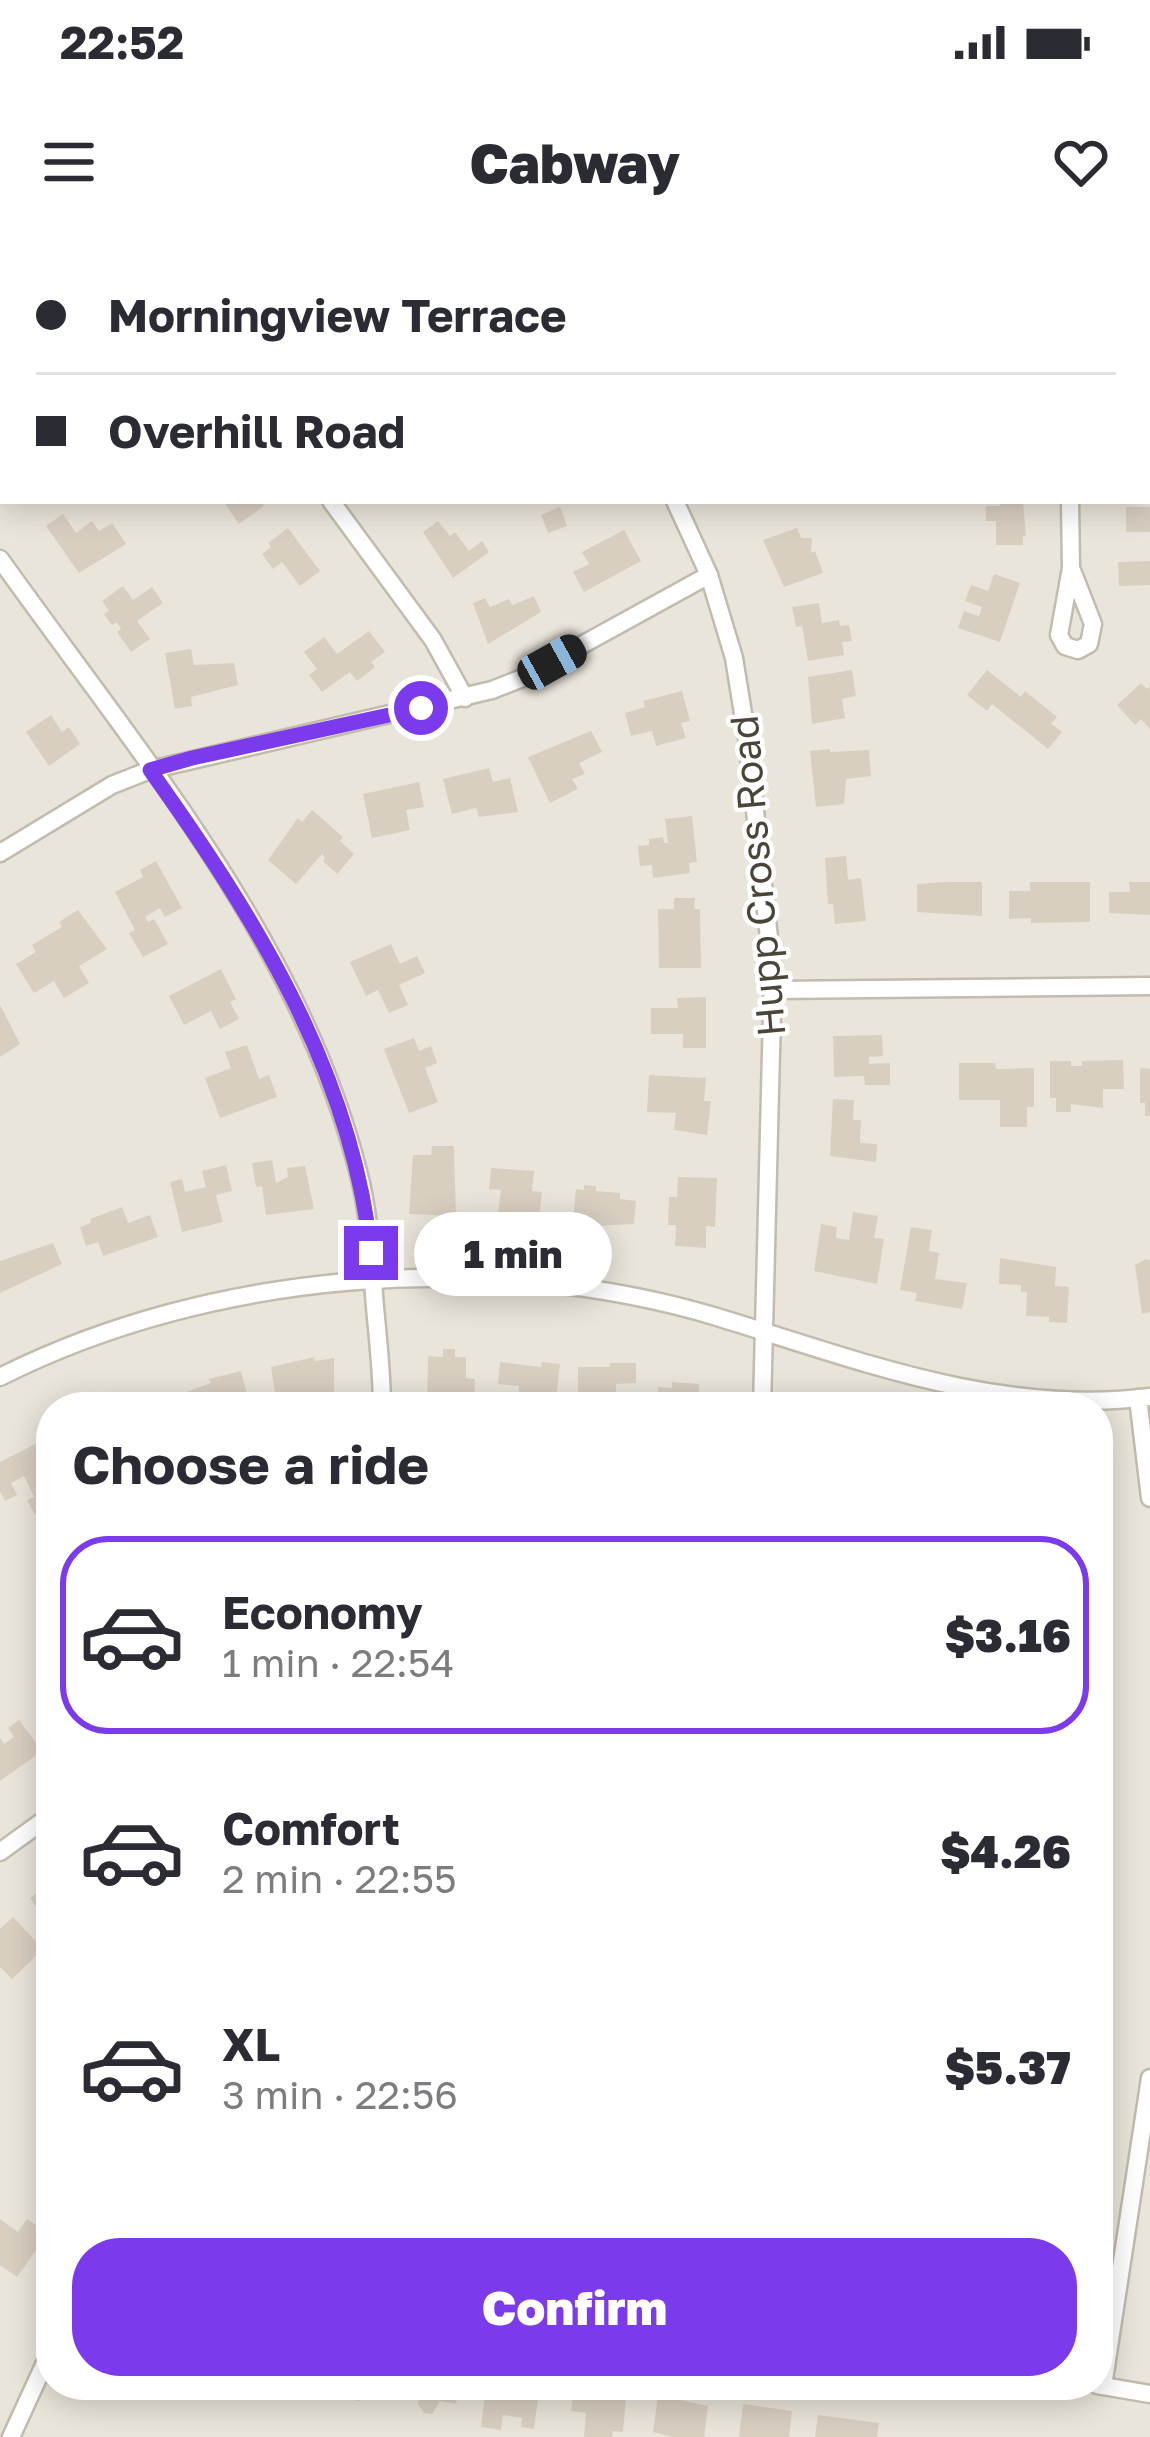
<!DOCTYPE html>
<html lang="en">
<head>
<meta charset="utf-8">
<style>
  :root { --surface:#fff; --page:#f2f2f3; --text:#2b2b33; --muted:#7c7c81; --line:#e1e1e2; --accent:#7c3aed }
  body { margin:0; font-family:"Golos Text",sans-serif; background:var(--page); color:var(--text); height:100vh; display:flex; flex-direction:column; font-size:45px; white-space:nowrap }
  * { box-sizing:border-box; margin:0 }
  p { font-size:39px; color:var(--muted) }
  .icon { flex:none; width:66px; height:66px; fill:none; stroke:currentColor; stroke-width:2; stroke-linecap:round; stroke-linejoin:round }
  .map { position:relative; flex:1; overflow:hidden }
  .side { position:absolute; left:36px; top:1152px; width:1077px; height:1008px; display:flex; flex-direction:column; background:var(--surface); border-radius:48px; box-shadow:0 6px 30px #0003 }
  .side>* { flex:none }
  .top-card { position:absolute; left:0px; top:0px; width:1152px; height:264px; box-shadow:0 6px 30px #0003; display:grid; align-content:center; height:264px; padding:0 36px; background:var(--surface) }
  .end { position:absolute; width:54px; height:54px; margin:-27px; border:15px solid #7c3aed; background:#fff; box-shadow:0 0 0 6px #fff }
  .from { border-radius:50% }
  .bubble { position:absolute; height:84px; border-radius:42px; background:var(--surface); box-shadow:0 6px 30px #0003; font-size:39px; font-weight:800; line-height:84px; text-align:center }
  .car { position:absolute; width:36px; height:72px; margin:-36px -18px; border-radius:15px; box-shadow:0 0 9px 3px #0007; background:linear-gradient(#222 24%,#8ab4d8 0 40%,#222 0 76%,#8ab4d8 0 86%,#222 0) }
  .top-card b { display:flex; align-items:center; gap:42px; height:114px; font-size:45px }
  .top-card b+b { border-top:3px solid var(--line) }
  .top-card i { width:30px; height:30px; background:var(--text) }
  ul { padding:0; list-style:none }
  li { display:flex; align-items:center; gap:36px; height:198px; margin:0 24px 18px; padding:0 12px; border:6px solid transparent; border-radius:48px }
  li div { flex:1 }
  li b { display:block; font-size:45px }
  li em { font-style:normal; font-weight:800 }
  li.current { border-color:var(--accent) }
  li>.icon { width:108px; height:108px; stroke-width:1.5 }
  h2 { padding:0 36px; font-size:54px; line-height:144px }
  .action { display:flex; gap:24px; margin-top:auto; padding:24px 36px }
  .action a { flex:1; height:138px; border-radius:48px; background:var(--accent); color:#fff; font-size:48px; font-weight:800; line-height:138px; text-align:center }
  .status { display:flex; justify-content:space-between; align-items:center; height:84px; padding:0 60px; background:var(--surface); direction:ltr }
  .status svg { height:33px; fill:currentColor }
  header { display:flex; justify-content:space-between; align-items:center; height:156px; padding:0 36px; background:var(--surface); font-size:54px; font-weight:800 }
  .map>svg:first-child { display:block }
  .residential { fill:#eae5da; fill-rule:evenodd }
  .building { fill:#d8cfc1 }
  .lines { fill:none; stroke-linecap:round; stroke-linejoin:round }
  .street-casing { stroke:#c2bbae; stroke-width:21 }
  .secondary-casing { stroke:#d6c79b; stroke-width:28 }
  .street { stroke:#fff; stroke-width:16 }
  .secondary { stroke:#fff3cd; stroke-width:24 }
  .route { stroke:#7c3aed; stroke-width:15 }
  .labels { text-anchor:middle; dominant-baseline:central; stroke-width:9; stroke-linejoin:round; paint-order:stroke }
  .street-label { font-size:39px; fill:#4b4439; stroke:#fff }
</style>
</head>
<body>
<div class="status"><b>22:52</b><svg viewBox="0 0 49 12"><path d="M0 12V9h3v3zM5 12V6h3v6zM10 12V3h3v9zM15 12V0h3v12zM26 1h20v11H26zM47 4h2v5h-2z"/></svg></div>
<header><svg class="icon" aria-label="menu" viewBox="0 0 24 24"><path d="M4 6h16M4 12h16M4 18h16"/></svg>Cabway<svg class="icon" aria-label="heart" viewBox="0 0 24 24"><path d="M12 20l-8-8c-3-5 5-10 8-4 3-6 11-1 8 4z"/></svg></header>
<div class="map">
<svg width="1150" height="2197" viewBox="0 0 1150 2197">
  <rect width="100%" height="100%" fill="#f6f3ec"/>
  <g class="residential">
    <polygon points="241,0 1150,0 1150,23 1149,3"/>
    <path d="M0 68 3 261H1149L1150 88V2197H0ZM51 1167H1098V2145H51Z"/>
  </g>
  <g class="building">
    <polygon points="223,261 260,261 264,266 239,284"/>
    <polygon points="1000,261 1023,261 1026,296 1023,296 1023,305 996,305 996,281 986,281 986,266 1000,266"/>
    <polygon points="560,267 567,286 548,293 541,275"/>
    <rect x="1126" y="267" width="24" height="25"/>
    <polygon points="63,274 76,293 92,281 99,291 112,283 126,304 79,333 46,286"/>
    <polygon points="438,281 450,296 455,292 469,311 482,301 489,312 453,338 423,292"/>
    <polygon points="288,288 320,331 300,346 282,322 273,329 262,314 271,307 268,303"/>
    <polygon points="797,288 801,298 812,298 811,313 815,311 823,333 784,347 763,300"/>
    <polygon points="624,290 641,321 584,352 573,332 589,324 582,312"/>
    <polygon points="1150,321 1150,345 1119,346 1118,322"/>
    <polygon points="994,334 1020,343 1000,402 958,388 964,371 979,376 982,367 965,361 971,345 988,351"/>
    <polygon points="123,346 133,360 152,347 163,363 137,381 150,399 131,412 117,392 121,389 117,382 112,385 104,374 109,371 102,361"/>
    <polygon points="534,356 541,372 488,404 473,363 485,358 490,367 509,359 512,365"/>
    <polygon points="819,363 822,383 839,380 840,386 849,385 852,401 842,402 844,415 808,421 802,386 796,387 792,367"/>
    <polygon points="369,391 385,412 371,422 375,427 357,441 350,432 322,452 309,435 317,429 304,412 324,397 337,414"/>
    <polygon points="191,409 194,425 234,423 238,445 191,457 192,466 175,469 165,413"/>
    <polygon points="852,430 856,456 842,459 845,478 812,484 808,437"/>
    <polygon points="987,430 1021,457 1025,451 1057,477 1051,484 1062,492 1048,509 992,464 987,471 967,455"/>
    <polygon points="1141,443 1147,449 1150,447 1150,489 1141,479 1135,485 1117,465"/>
    <polygon points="682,451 690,481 681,483 686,498 656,506 652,491 631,496 625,473 645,467 643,461"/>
    <polygon points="51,475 62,492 69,487 80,504 49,526 26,492"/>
    <polygon points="591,491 602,512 579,523 585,534 572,539 578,549 550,563 528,517"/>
    <polygon points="830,509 830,512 869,510 871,536 846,539 844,564 816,567 810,511"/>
    <polygon points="489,528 493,542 510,538 518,572 479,577 476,568 452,574 443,539"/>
    <polygon points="419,542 424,567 406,570 410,590 372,598 363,554"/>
    <polygon points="312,570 343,597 340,601 354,614 337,634 323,621 325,618 322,614 296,644 268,620 298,578 302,582"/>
    <polygon points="692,576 697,622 689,623 690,633 653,638 652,625 640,626 638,606 649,605 649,599 663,597 664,603 668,603 665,579"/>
    <polygon points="846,616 848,640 861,638 866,681 835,684 833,664 828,664 825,618"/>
    <polygon points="156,621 182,668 165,677 160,668 145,677 148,682 154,679 168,704 143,717 129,693 135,690 115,652 143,637 140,630"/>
    <polygon points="947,642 982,642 982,676 917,672 917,644"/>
    <polygon points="1030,642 1090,642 1090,682 1031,683 1031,678 1009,679 1009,651 1030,651"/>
    <polygon points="1129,642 1150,642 1150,675 1109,673 1109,652 1130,652"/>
    <polygon points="674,658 695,658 694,669 700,669 701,728 659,728 658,669 674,669"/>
    <polygon points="78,670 107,709 79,726 89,743 64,758 54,741 34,753 16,724 36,712 32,705 62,687 59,682"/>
    <polygon points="391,704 400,724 417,716 425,733 399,745 408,765 389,773 378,750 366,756 350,722"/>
    <polygon points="221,729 236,759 230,762 239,779 220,789 211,771 184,785 169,756"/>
    <polygon points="706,757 706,808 683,808 683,794 651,794 651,768 678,768 677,758"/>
    <polygon points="0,765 20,804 0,817"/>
    <polygon points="882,795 883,816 869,817 869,824 890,823 890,845 865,845 864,836 834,837 833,796"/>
    <polygon points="414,798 419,811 431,806 437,823 425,828 438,862 409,873 384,809"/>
    <polygon points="247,805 259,839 269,835 277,857 220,878 205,838 231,828 225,812"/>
    <polygon points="1123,820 1124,849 1103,849 1103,868 1071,864 1071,872 1056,872 1056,858 1050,858 1050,821 1071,821 1071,826 1082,826 1082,821"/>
    <polygon points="959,823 995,823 996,829 1034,828 1034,867 1027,867 1027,887 1000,887 1000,860 959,860"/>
    <polygon points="1140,828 1150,829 1150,876 1145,876 1145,863 1140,863"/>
    <polygon points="649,835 706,838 704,861 711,861 707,895 674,890 676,873 647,872"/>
    <polygon points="833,859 854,860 853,880 861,880 860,903 877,904 876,922 830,916"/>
    <polygon points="432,906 454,906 456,976 409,974 413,915 431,915"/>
    <polygon points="272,920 276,943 288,937 287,928 305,926 314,969 266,975 262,946 256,947 252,923"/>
    <polygon points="226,925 232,951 216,955 223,982 182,992 170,942 182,939 185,952 206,947 202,931"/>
    <polygon points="491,928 534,931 532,951 542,952 539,979 498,975 501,950 489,949"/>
    <polygon points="678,937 717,938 715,987 706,986 706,1008 675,1006 676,985 668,985 669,957 677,957"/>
    <polygon points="584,945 596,946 596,951 620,953 620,959 636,961 634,984 593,986 593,981 573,979 576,949 584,950"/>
    <polygon points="122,967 128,983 150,975 158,997 103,1016 98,1002 86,1006 80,987 91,983 90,979"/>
    <polygon points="853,972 878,976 874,998 884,999 877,1044 814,1031 821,984 837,987 836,998 849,1000"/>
    <polygon points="911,987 932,990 929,1011 939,1013 935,1039 967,1043 962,1069 915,1061 917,1053 900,1050"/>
    <polygon points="53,1003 62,1024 0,1053 0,1021"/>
    <polygon points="1000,1018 1056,1027 1055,1046 1069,1047 1067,1083 1049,1082 1049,1077 1026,1076 1027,1052 1021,1052 1021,1045 999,1044"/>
    <polygon points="1146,1019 1150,1020 1150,1072 1142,1074 1135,1025"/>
    <polygon points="443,1109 455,1109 455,1117 466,1117 466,1138 475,1139 474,1167 427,1167 428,1116 443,1117"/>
    <polygon points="314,1117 315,1121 334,1118 334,1154 299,1159 300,1167 277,1167 271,1127"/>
    <polygon points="500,1122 541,1127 542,1122 560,1124 556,1159 552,1159 551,1167 517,1167 519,1146 498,1144"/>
    <polygon points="610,1123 636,1123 636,1143 616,1144 616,1153 578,1153 578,1127 610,1127"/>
    <polygon points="241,1131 250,1165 178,1167 175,1156 211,1143 209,1139"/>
    <polygon points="672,1142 699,1144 699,1162 709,1162 709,1167 659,1167 658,1147 672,1148"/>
    <polygon points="51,1196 51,1223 40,1228 51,1250 51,1267 35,1275 27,1260 34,1257 24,1236 11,1243 17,1255 5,1261 0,1251 0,1222"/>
    <polygon points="19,1480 42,1511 0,1541 0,1498 4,1504 14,1497 8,1488"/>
    <polygon points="51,1643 51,1689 30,1658"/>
    <polygon points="13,1677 43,1709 12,1739 0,1727 0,1689"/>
    <polygon points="0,1979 18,1992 27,1979 48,1993 17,2037 0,2025"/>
    <polygon points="337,2145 363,2145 360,2161 335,2156"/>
    <polygon points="407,2145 459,2145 456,2164 440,2161 432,2174 424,2173 418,2164 419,2158 405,2156"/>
    <polygon points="486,2145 540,2145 534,2189 521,2187 522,2178 503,2175 501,2190 481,2187"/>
    <polygon points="573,2153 626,2159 623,2192 613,2191 612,2197 584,2197 586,2173 571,2171"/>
    <polygon points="658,2155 708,2166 704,2197 672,2197 653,2192"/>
    <polygon points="743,2164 792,2171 789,2197 739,2197"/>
    <polygon points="818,2175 879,2183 877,2197 815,2197"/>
  </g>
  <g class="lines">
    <defs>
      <g id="street">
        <polyline points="331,261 433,400 465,458"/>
        <polyline points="675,261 709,335 734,418 747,498 773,734 762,1167"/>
        <polyline points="1070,261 1071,328 1059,395 1065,406 1078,410 1089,404 1093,384 1071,328"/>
        <path d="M0 319C136 510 299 699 358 931 370 975 371 1021 375 1067 378 1100 382 1133 382 1167"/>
        <polyline points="0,613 112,545 150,530 492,450 520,439 709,335"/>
        <polyline points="774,750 1150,746"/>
        <path d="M0 1137C212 1030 491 1009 717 1077 858 1120 999 1176 1150 1157"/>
        <polyline points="1138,1158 1150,1258"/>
        <polyline points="0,1612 51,1575"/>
        <polyline points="1097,2145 1150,2154"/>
        <polyline points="1103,2146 1150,1838"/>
        <polyline points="11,2197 51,2110"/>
      </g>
      <g id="secondary">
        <polyline points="0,45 3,45"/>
        <polyline points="1149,59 1150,59"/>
      </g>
    </defs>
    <use href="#street" class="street-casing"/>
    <use href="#secondary" class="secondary-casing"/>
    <use href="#street" class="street"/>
    <use href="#secondary" class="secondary"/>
  </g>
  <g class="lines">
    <path class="route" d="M371 1013C352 831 254 676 150 530L192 518 421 468"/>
  </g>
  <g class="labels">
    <g class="street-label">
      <text transform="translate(757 636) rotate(-95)">Hupp Cross Road</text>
    </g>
  </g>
</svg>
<i class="end from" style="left:421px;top:468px"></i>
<i class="end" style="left:371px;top:1013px"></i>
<div class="bubble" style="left:414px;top:972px;width:198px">1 min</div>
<i class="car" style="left:552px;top:422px;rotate:61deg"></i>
<div class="top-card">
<b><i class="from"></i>Morningview Terrace</b>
<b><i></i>Overhill Road</b>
</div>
<section class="side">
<h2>Choose a ride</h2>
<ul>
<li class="current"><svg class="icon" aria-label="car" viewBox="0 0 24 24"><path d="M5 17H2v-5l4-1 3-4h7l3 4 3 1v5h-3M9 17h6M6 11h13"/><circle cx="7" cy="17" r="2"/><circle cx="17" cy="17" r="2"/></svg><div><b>Economy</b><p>1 min · 22:54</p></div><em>$3.16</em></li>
<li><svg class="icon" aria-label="car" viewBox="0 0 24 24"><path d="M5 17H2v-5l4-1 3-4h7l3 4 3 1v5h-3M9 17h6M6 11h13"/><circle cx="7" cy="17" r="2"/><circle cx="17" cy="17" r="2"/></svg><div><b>Comfort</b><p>2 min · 22:55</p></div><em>$4.26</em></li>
<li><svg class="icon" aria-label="car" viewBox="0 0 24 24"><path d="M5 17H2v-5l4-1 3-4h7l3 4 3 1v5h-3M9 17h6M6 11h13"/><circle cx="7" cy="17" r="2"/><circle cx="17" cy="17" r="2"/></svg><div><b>XL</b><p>3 min · 22:56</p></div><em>$5.37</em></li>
</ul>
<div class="action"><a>Confirm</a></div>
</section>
</div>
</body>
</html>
